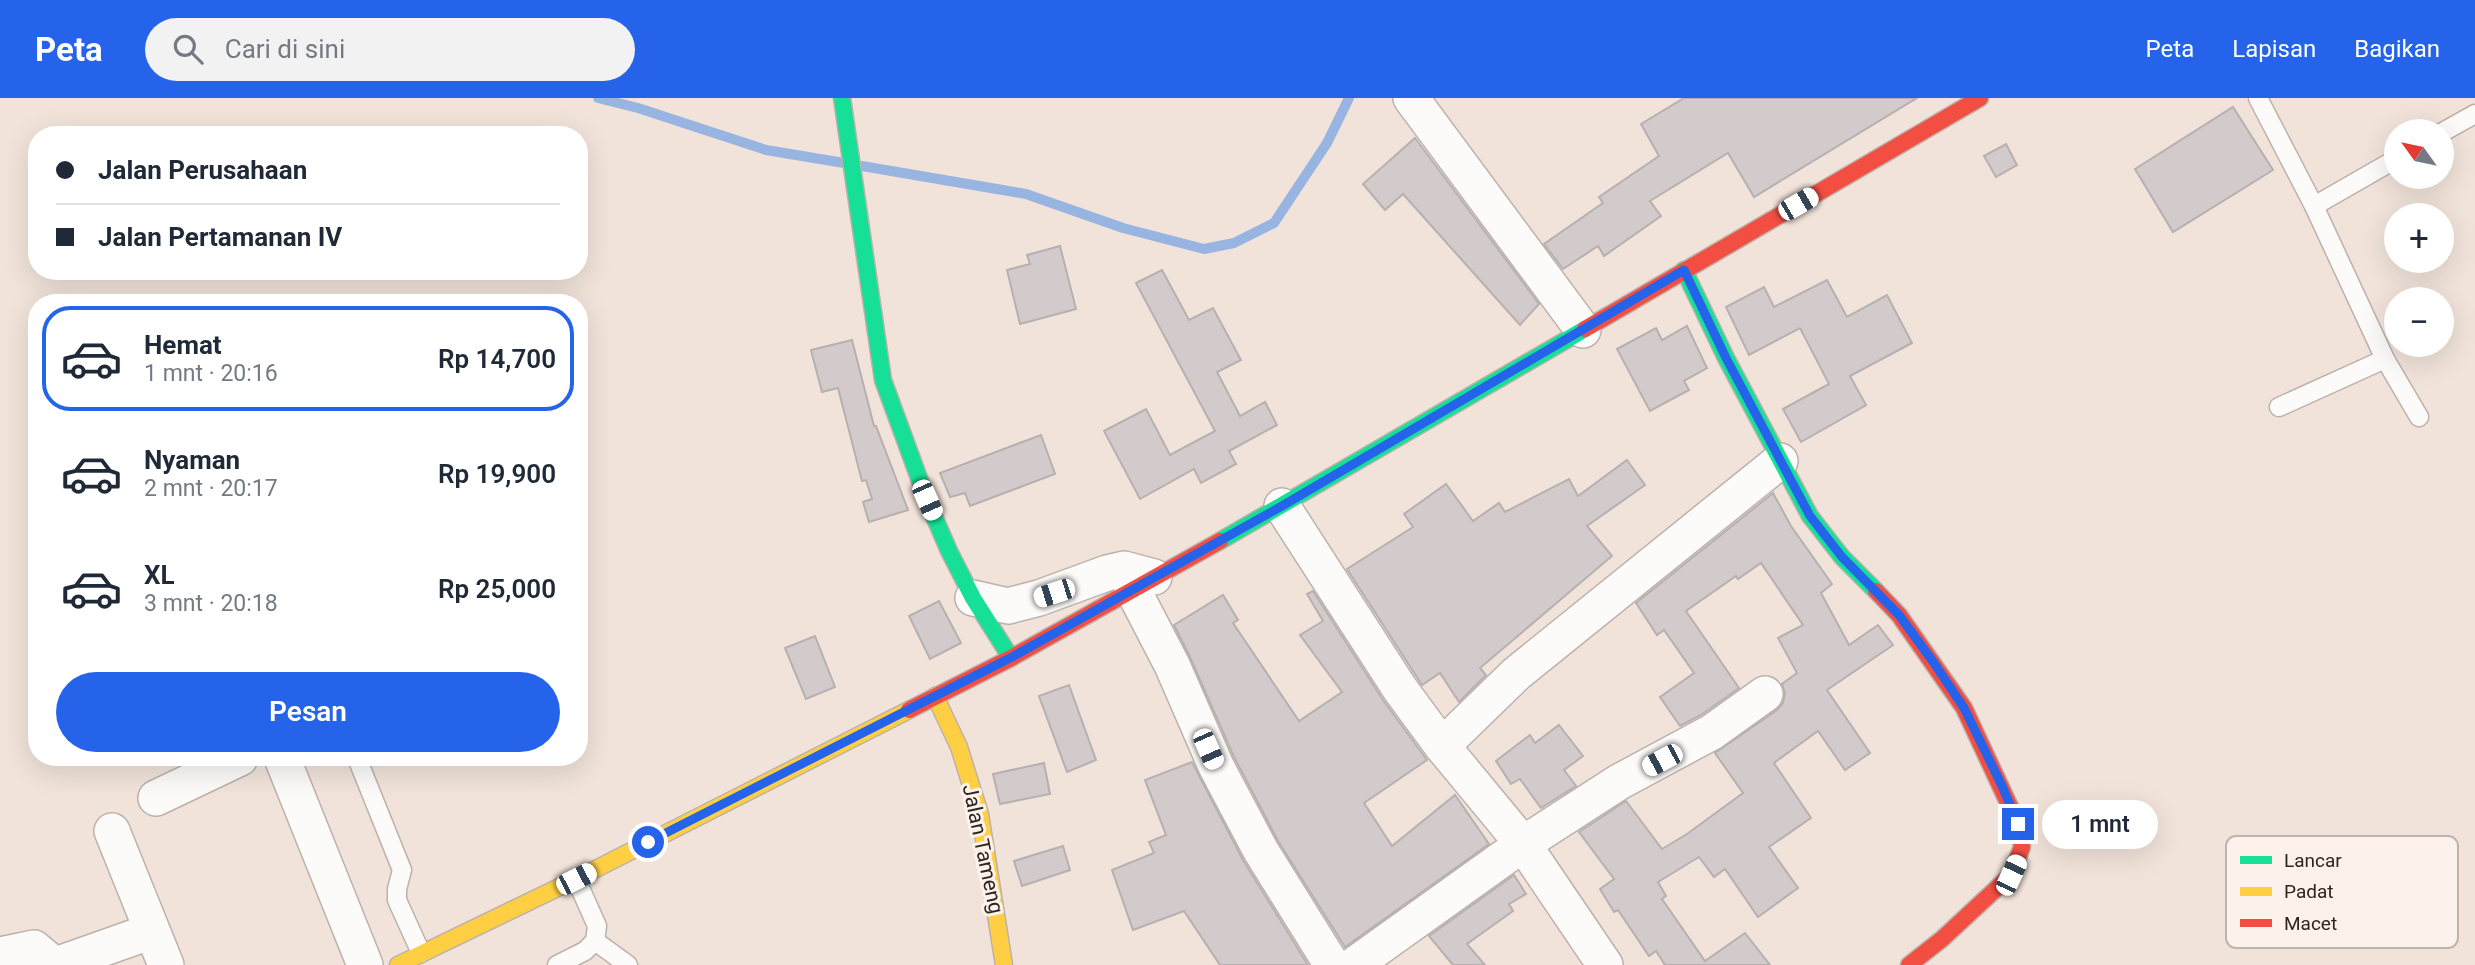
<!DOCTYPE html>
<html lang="id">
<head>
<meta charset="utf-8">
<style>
  :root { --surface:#fff; --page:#f2f2f3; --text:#1f2937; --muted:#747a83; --line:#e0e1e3; --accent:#2563eb }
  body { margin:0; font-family:Roboto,sans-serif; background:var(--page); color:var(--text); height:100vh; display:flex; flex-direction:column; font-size:26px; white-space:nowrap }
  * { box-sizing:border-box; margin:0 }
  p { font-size:23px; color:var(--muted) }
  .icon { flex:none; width:38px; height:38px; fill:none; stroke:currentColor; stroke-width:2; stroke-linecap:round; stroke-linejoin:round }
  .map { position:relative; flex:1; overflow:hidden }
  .panel { position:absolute; left:28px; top:196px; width:560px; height:472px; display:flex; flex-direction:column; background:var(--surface); border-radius:28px; box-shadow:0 7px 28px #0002 }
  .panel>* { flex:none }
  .top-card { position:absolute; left:28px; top:28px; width:560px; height:154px; border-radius:28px; box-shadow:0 7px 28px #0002; display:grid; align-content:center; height:154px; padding:0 28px; background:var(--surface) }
  .needle { width:46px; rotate:303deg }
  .fabs { position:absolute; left:2384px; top:21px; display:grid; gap:14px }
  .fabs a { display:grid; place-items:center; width:70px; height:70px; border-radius:50%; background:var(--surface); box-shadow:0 7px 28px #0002; font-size:35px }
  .end { position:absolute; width:32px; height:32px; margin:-16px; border:9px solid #2563eb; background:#fff; box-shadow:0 0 0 4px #fff }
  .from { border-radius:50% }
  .bubble { position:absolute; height:49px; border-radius:24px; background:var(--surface); box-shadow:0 7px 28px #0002; font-size:23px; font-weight:600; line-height:49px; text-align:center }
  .car { position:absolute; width:21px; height:42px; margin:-21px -10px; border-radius:9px; box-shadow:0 0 5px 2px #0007; background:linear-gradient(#fff 24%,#345 0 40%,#fff 0 76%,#345 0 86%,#fff 0) }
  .top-card b { display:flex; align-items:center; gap:24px; height:66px; font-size:26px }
  .top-card b+b { border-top:2px solid var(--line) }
  .top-card i { width:18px; height:18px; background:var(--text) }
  ul { padding:12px 0 0; list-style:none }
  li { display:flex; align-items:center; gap:21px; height:105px; margin:0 14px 10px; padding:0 14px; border:4px solid transparent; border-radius:28px }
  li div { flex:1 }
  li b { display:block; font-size:26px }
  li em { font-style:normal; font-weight:600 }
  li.current { border-color:var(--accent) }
  li>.icon { width:63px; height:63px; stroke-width:1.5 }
  .button { display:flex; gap:14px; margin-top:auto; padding:14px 28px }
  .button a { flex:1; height:80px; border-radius:42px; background:var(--accent); color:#fff; font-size:28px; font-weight:600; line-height:80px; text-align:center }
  header { display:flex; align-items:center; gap:42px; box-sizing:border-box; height:98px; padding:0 35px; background:var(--accent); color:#fff }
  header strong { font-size:33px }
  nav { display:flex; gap:38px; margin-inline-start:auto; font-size:24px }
  .search { width:490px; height:63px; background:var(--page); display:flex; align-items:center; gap:18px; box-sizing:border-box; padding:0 24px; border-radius:38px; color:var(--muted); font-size:26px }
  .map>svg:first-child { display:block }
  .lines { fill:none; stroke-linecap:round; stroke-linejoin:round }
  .stream { stroke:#98b5e1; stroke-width:10 }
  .building { fill:#d2cacb; stroke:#b7b0b0; stroke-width:2 }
  .lane-casing { stroke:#bcb2ab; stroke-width:21 }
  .street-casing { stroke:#bcb2ab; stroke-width:38 }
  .fast-casing { stroke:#bcb2ab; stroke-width:19 }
  .slow-casing { stroke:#bcb2ab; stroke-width:19 }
  .jam-casing { stroke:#bcb2ab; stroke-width:19 }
  .lane { stroke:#fdfbf9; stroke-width:18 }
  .street { stroke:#fdfbf9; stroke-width:35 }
  .fast { stroke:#16e098; stroke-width:16 }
  .slow { stroke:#ffcf43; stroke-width:16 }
  .jam { stroke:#f24e42; stroke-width:16 }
  .route { stroke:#2563eb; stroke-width:9 }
  .labels { text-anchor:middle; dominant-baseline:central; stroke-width:6; stroke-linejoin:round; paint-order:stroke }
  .street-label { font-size:21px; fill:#2e251e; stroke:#fcf2eb }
  .key { fill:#fcf2eb; stroke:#beb4ae; stroke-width:2 }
  .key-label { font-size:19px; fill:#2e251e }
</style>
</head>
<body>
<header>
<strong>Peta</strong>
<div class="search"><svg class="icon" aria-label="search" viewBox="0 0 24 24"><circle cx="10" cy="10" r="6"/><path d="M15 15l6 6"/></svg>Cari di sini</div>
<nav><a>Peta</a><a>Lapisan</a><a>Bagikan</a></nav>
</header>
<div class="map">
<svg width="2475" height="867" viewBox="0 0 2475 867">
  <rect width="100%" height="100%" fill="#f1e3da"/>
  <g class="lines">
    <g class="stream">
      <polyline points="598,0 638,10 766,52 844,65"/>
      <polyline points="862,68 1026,96 1123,130 1204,151 1234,145 1274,125 1327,45 1349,0"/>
    </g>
  </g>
  <g class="building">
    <polygon points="1684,0 1917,0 1754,99 1728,55 1650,103 1661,118 1604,158 1598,148 1563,171 1544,146 1603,105 1599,99 1659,58 1641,26"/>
    <polygon points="2233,9 2273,72 2173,134 2135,71"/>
    <polygon points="1415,40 1539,206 1520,227 1403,96 1385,112 1363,86"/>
    <polygon points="2006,46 2017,67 1996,79 1984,58"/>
    <polygon points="1060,148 1076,211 1020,226 1007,172 1030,166 1027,157"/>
    <polygon points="1162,172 1189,222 1213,210 1241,262 1217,274 1240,318 1265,304 1277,327 1229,353 1236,366 1201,385 1194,371 1140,401 1104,333 1146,311 1170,357 1215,333 1136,185"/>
    <polygon points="1827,182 1847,219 1887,197 1912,245 1850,278 1866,307 1801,344 1783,311 1829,286 1800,230 1749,257 1726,209 1764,189 1774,209"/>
    <polygon points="1687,228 1707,270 1684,283 1689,292 1650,313 1617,251 1656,230 1662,242"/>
    <polygon points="852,242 874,328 876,328 908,412 869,424 863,404 872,401 866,382 862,383 838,290 822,294 811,252"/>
    <polygon points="1041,337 1055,376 970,408 965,395 950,399 940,375"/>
    <polygon points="1627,362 1645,387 1587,428 1612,458 1480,570 1486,577 1459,604 1440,575 1422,587 1347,471 1413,429 1404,416 1446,386 1473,423 1499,405 1505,414 1569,381 1578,398"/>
    <polygon points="1773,395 1791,428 1832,486 1821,495 1849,547 1878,527 1893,547 1827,592 1870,655 1845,672 1818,633 1774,665 1811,720 1769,749 1798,790 1758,819 1725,771 1714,779 1699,759 1658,784 1666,798 1662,801 1705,863 1745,835 1770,867 1665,867 1656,853 1649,858 1618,812 1614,814 1600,791 1614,781 1579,734 1626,703 1662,751 1687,736 1743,695 1715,655 1777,612 1783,605 1785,595 1782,586 1797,575 1778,540 1803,527 1761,465 1738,481 1736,478 1686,513 1739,590 1701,617 1680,628 1660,599 1694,575 1664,532 1657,537 1636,505"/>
    <polygon points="1313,493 1383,602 1427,662 1364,705 1392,748 1455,697 1489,746 1345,849 1278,743 1253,695 1234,659 1190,559 1174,527 1223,497 1238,522 1233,525 1299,623 1342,594 1300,537 1323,523 1307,496"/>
    <polygon points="939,503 961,545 930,561 909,518"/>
    <polygon points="815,538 835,589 806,601 785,550"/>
    <polygon points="1069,587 1096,662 1067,674 1039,598"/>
    <polygon points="1559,627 1583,658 1564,672 1576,688 1541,710 1520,681 1511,686 1496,663 1530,637 1535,645"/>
    <polygon points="1192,664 1243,762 1308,867 1220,867 1184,813 1133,832 1112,772 1154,755 1149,744 1166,737 1145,682"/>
    <polygon points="1044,665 1050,696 1000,706 993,676"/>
    <polygon points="1063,748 1070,772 1022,788 1014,763"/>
    <polygon points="1514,777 1526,796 1509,806 1513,813 1467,846 1485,867 1453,867 1429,838"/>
  </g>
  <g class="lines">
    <defs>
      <g id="lane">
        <polyline points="2258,0 2314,108 2385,261 2419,319"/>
        <polyline points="2441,35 2475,16"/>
        <polyline points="2314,108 2396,61"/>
        <polyline points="2279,309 2385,261"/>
        <polyline points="357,660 402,772 397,791 397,802 421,855"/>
        <polyline points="595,843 628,867"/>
        <polyline points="557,867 585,853 595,843 597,828 576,781"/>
      </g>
      <g id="street">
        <polyline points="1411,0 1583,232"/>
        <polyline points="1282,408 1400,591 1442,648 1523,746 1605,867"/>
        <polyline points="1132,490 1172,567 1216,668 1235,704 1261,753 1332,867"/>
        <polyline points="973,500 1008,508 1039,500 1107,475 1124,471 1154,479"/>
        <polyline points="1442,648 1516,576 1780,363"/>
        <polyline points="282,660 365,867"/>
        <polyline points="156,700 240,660"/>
        <polyline points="112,733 166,867"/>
        <polyline points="0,857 34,850 47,861 50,867"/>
        <polyline points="56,867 152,833"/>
        <polyline points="1354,867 1523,746 1619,684 1712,634 1765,596"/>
      </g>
      <g id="fast">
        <polyline points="842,0 883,282 927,402 949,453 973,500 1011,560"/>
        <polyline points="1684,172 1726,260 1810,418 1842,459 1876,493"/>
        <polyline points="1220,443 1585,231"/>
      </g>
      <g id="slow">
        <polyline points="935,598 959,649 980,716 1004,867"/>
        <polyline points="398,867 576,781 909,612"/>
      </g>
      <g id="jam">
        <polyline points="1585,231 1980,0"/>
        <polyline points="1876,493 1899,517 1964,610 2018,726 2022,749 2011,777 1942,841 1909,867"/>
        <polyline points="909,612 1011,560 1220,443"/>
      </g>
    </defs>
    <use href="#lane" class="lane-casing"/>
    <use href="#street" class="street-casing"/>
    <use href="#fast" class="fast-casing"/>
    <use href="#slow" class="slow-casing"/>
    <use href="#jam" class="jam-casing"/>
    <use href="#lane" class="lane"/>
    <use href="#street" class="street"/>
    <use href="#fast" class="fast"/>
    <use href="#slow" class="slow"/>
    <use href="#jam" class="jam"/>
  </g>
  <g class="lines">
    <polyline class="route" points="648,744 1012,559 1282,408 1684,172 1726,260 1810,418 1842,459 1899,517 1934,565 1964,610 2003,690 2018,726"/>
  </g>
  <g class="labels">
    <g class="street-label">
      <text transform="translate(983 751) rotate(78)">Jalan Tameng</text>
    </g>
  </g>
  <rect x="2226" y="738" width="232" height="112" rx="10" class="key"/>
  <rect x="2240" y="758" width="32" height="8" fill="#16e098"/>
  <rect x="2240" y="789" width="32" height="9" fill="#ffcf43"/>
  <rect x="2240" y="821" width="32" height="8" fill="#f24e42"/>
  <g class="key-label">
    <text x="2284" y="769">Lancar</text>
    <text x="2284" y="800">Padat</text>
    <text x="2284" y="832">Macet</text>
  </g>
</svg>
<div class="fabs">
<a><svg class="needle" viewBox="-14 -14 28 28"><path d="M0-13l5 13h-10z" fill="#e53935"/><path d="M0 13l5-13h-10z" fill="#747a83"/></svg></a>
<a>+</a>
<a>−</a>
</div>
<i class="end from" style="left:648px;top:744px"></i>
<i class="end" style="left:2018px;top:726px"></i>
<div class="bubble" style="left:2042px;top:702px;width:116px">1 mnt</div>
<i class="car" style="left:1798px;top:106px;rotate:60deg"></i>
<i class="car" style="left:927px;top:402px;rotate:156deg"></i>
<i class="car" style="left:1054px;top:495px;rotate:252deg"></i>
<i class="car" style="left:1208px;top:651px;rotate:156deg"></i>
<i class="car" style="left:1662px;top:662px;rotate:242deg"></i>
<i class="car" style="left:2011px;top:777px;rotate:25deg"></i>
<i class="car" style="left:576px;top:781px;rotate:63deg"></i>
<div class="top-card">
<b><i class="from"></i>Jalan Perusahaan</b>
<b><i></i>Jalan Pertamanan IV</b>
</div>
<section class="panel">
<ul>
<li class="current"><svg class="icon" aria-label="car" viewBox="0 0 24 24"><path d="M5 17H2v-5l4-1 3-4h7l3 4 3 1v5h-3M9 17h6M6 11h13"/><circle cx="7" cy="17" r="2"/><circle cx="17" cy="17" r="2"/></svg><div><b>Hemat</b><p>1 mnt · 20:16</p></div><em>Rp 14,700</em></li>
<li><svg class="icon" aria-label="car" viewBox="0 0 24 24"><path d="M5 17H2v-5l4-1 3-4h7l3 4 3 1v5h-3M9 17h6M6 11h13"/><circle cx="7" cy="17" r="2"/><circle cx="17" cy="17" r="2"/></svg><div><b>Nyaman</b><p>2 mnt · 20:17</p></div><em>Rp 19,900</em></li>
<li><svg class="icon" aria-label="car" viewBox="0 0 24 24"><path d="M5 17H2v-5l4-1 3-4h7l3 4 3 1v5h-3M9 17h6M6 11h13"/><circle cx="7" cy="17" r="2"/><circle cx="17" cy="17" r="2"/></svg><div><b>XL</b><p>3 mnt · 20:18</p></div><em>Rp 25,000</em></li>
</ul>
<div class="button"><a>Pesan</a></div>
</section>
</div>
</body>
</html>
